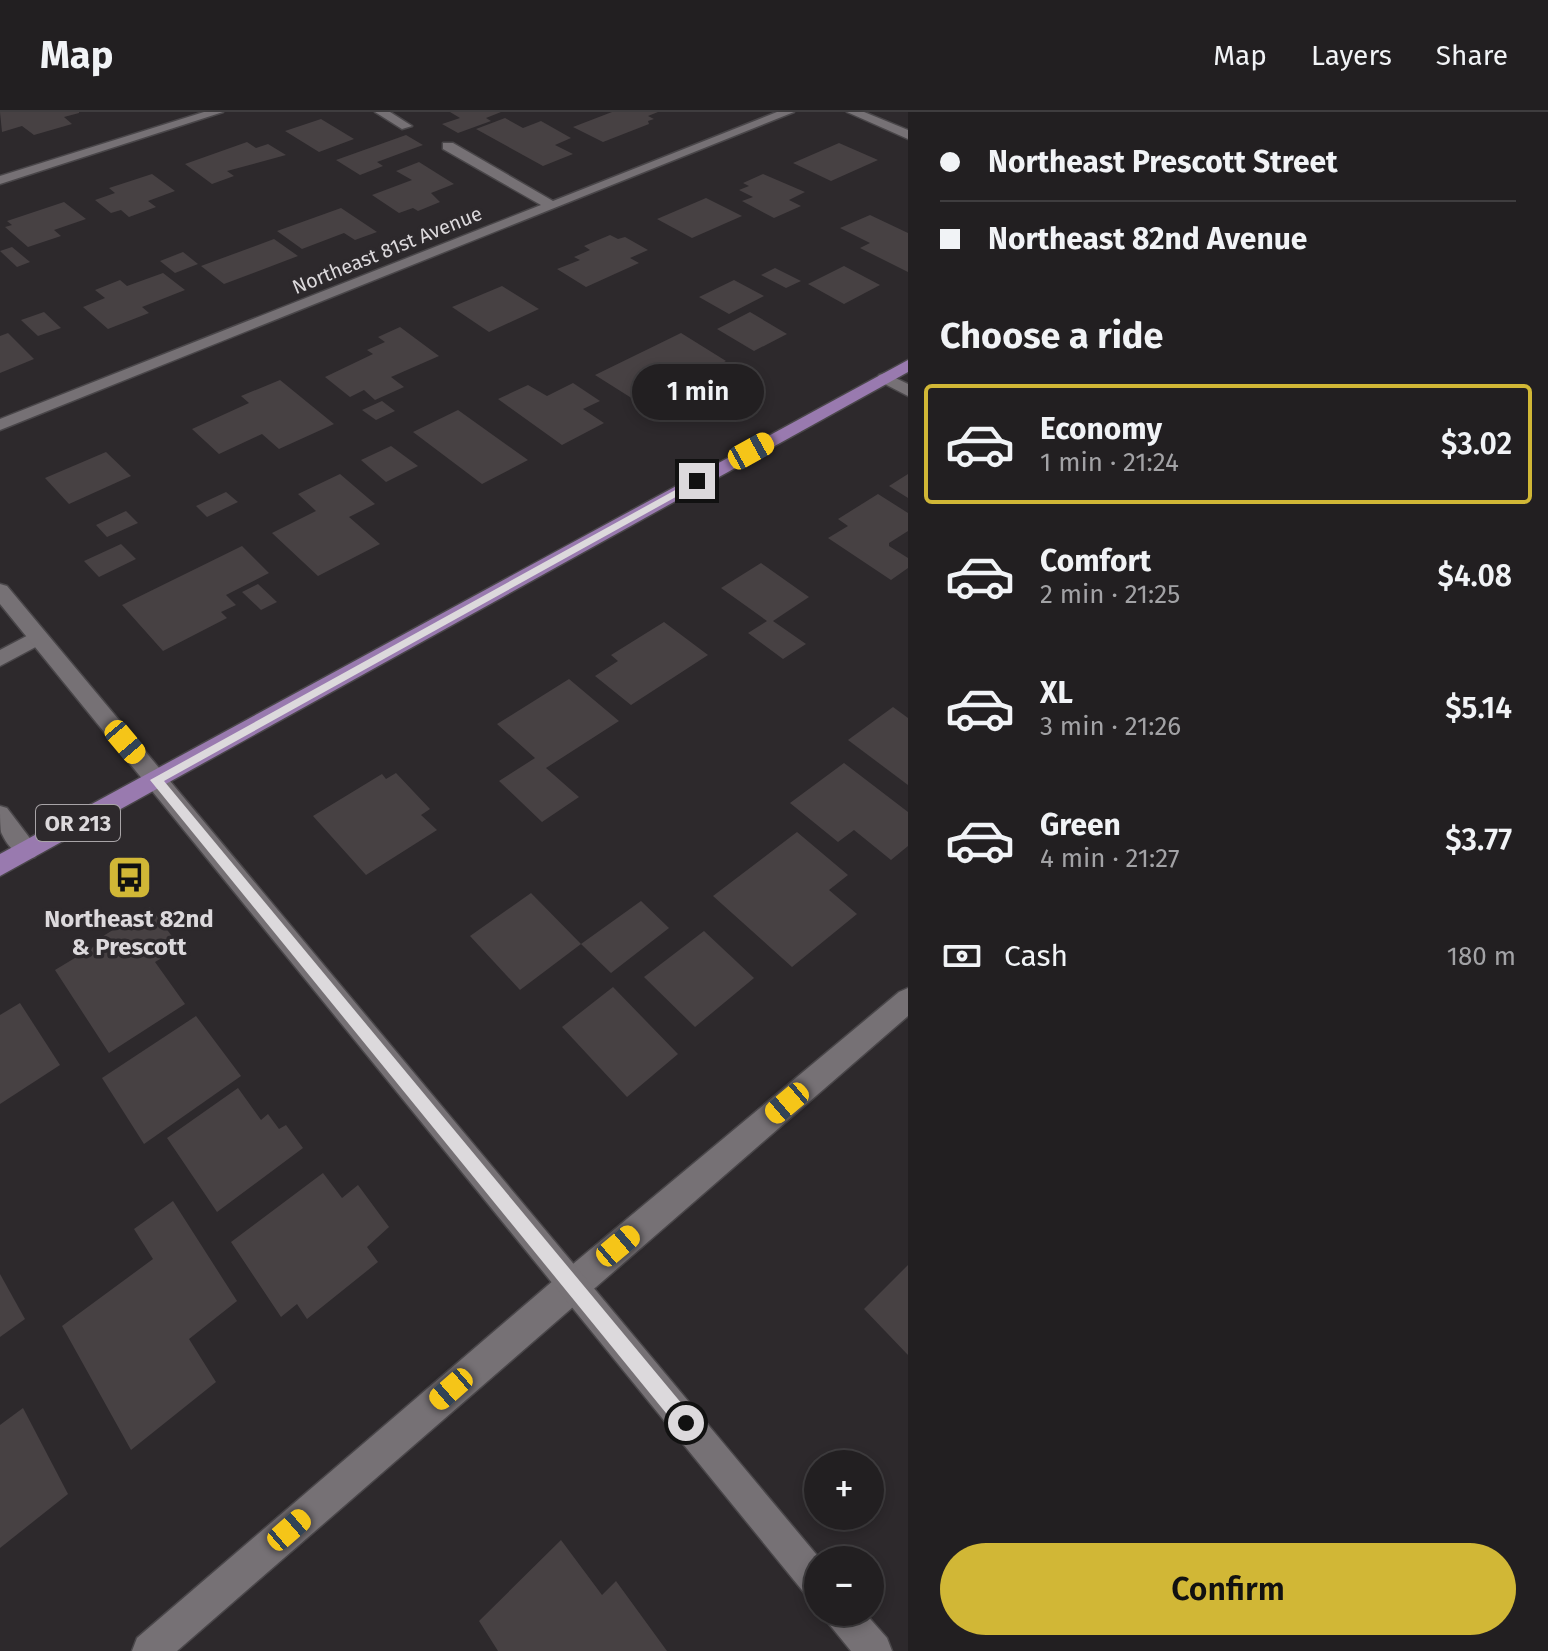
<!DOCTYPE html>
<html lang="en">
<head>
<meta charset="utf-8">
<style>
  :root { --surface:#221f21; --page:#2a272a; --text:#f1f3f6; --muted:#a2a2a5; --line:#3f3d3f; --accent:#d1b736 }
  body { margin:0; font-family:"Fira Sans",sans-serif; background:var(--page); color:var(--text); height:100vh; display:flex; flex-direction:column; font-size:30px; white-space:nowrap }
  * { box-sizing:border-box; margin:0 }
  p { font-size:26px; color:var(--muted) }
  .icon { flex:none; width:44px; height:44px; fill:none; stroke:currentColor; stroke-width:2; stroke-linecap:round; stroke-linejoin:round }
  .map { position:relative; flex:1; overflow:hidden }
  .side { display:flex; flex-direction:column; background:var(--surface); width:640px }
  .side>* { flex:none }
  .hud { display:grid; align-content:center; height:176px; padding:0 32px; background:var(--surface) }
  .fabs { position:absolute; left:804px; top:1338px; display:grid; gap:16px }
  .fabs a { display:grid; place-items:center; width:80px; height:80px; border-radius:50%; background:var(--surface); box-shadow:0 4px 12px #0003,0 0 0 2px var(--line); font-size:40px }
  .end { position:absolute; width:36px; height:36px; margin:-18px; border:10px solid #dcd9dc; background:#111; box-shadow:0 0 0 4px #111 }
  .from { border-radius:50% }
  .bubble { position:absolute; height:56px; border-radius:28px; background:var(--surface); box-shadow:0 4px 12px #0003,0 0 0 2px var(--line); font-size:26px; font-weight:600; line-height:56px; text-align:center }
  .car { position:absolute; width:24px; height:48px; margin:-24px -12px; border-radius:10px; box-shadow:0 0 6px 2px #0007; background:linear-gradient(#f5c518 24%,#345 0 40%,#f5c518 0 76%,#345 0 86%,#f5c518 0) }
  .hud b { display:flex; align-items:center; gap:28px; height:76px; font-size:30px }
  .hud b+b { border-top:2px solid var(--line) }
  .hud i { width:20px; height:20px; background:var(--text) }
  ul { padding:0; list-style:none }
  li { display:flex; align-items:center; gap:24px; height:120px; margin:0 16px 12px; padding:0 16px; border:4px solid transparent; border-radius:8px }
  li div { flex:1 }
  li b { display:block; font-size:30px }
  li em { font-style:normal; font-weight:600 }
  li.on { border-color:var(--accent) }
  li>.icon { width:72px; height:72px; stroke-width:1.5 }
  h2 { padding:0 32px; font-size:36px; line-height:96px }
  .pay { display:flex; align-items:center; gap:20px; height:88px; padding:0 32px; font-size:30px }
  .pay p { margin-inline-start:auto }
  .primary-button { display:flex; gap:16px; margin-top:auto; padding:16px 32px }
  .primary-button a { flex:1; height:92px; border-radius:48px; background:var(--accent); color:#111; font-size:32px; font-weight:600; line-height:92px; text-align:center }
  header { display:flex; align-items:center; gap:48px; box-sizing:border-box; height:112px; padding:0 40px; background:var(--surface); border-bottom:2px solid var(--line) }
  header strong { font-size:38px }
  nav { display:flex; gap:44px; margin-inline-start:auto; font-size:28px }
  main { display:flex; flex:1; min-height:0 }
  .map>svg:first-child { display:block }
  .building { fill:#474143 }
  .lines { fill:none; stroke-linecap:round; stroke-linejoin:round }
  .lane-casing { stroke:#494649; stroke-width:3 }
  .street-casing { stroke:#494649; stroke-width:3 }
  .secondary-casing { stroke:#494649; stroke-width:3 }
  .primary-casing { stroke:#494649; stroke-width:3 }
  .lane { fill:#767175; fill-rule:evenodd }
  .street { fill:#767175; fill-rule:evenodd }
  .secondary { fill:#767175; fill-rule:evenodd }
  .primary { fill:#997aaf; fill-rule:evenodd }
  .route { fill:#dcd9dc }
  .labels { text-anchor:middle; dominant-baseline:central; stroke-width:7; stroke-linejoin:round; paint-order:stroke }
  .far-street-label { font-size:20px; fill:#dcd9dc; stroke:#2d292c }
  .shield { fill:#2d292c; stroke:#a8a4a7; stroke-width:2 }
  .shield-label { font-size:22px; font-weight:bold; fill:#dcd9dc }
  .poi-label { font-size:24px; font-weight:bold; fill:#dcd9dc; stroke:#2d292c }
</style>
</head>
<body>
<header>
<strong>Map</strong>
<nav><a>Map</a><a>Layers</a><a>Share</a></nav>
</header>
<main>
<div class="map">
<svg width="908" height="1539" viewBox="0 0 908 1539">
  <rect width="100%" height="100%" fill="#2d292c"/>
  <g class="building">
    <polygon points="0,0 79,0 79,1 64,5 72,12 34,23 22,14 2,20"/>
    <polygon points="450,0 501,0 486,6 491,9 458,21 442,12 460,6"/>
    <polygon points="612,0 658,0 648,4 654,7 648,9 649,12 603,30 573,15"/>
    <polygon points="505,6 523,16 541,9 571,26 555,33 573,42 543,54 476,17"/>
    <polygon points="321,7 354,27 319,40 285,19"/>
    <polygon points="406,23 423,33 377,50 383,54 360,63 336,48"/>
    <polygon points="247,30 256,36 268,32 286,43 227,59 234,64 212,72 185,52"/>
    <polygon points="839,31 878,48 831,69 793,51"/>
    <polygon points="419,50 454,72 431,81 440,90 418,99 413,96 399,101 372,83 412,68 396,59"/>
    <polygon points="152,62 175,79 148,89 156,95 129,105 121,98 111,101 95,88 115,81 109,76"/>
    <polygon points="763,62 805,80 789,88 801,94 774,106 742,89 753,85 739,78 749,74 743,71"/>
    <polygon points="706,86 742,104 692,126 657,107"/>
    <polygon points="64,90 86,107 54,118 61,124 28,135 5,115 12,113 7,109"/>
    <polygon points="341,96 377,120 355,128 344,121 302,137 277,119"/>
    <polygon points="870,103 908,121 908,160 860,136 870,131 840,116"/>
    <polygon points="610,123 618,127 625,125 648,138 630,146 639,151 586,175 557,157 580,148 574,145 590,138 584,134"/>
    <polygon points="274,127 298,144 224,172 201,154"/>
    <polygon points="12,135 30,150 17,155 0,139"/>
    <polygon points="183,140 198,152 175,161 160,149"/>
    <polygon points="844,154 880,173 844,192 808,172"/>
    <polygon points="775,156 801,169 786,176 761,163"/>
    <polygon points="163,161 185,178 142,195 149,201 108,217 83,195 105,186 95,178 120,168 127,174"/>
    <polygon points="734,168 764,184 729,202 699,185"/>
    <polygon points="502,174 539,197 489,220 452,195"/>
    <polygon points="44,200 61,216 38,224 21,208"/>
    <polygon points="750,200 787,222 754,239 717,217"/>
    <polygon points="400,215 439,244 391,265 404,275 375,288 364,278 350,285 325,265 373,242 367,238 385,230 378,225"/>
    <polygon points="8,221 34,247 0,261 0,224"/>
    <polygon points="681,221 726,249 692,267 683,261 664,271 672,276 641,292 595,263"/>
    <polygon points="280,268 334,312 279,337 262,322 219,342 192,317 249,291 241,284"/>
    <polygon points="573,271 600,289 583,297 604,311 562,333 498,287 528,273 547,284"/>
    <polygon points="382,289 395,299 376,308 362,298"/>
    <polygon points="458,298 528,348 482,372 413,320"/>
    <polygon points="391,334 418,354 386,370 361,348"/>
    <polygon points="106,340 131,364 69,392 45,366"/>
    <polygon points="340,362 375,392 349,405 380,432 318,464 272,421 316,399 298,382"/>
    <polygon points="908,362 908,386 889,374"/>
    <polygon points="226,380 238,390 207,405 196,394"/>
    <polygon points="878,382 908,401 908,419 889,431 889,434 908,446 908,456 891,468 828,426 848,414 838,407"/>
    <polygon points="126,399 138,411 107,425 96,413"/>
    <polygon points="121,432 136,447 99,465 84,449"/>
    <polygon points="242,434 269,461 226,483 236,493 221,500 227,506 163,539 122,493"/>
    <polygon points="761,451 809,485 773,509 806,532 783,547 748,521 767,509 721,476"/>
    <polygon points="258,472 277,490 261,498 242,480"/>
    <polygon points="664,510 708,543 631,593 595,564 618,549 611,543"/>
    <polygon points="569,567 619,609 546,656 579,685 542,710 499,669 535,646 497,612"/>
    <polygon points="893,595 908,606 908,673 848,628"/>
    <polygon points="844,651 908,700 908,734 891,748 854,718 838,730 790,691"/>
    <polygon points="396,661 430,697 421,703 437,718 366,763 313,704 382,662 386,667"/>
    <polygon points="797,720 848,763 829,778 857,802 792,855 713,784"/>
    <polygon points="531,781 581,832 520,878 470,824"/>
    <polygon points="641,789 669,816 611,861 581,832"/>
    <polygon points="150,795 180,835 155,850 185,892 109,941 55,858 103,829 100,826"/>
    <polygon points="704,819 754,866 695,915 644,865"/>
    <polygon points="613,875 678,942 627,985 562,915"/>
    <polygon points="20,891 60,953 0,992 0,903"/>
    <polygon points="196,904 241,964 144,1032 102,966"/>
    <polygon points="238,976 261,1008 268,1002 279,1017 286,1013 303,1036 217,1100 167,1026"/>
    <polygon points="323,1061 342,1086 358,1073 389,1115 367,1135 378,1150 307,1207 297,1192 281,1205 231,1130"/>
    <polygon points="173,1089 237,1189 189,1227 216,1270 131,1338 62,1214 153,1147 134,1117"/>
    <polygon points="908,1153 908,1243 864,1197"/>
    <polygon points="0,1162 25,1207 0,1225"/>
    <polygon points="23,1296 68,1382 0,1436 0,1313"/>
    <polygon points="561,1428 602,1483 616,1469 667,1539 498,1539 479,1509"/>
  </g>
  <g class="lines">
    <defs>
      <g id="lane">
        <polygon points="38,518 47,525 45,530 0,554 0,538"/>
        <path d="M0 694 7 696 35 733 38 739 35 745C20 750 7 734 1 720 0 713 0 702 0 694Z"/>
      </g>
      <g id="street">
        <polygon points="204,0 223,0 0,72 0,64"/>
        <polygon points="375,0 390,0 412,14 402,17"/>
        <polygon points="777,0 794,0 0,318 0,307 541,93 443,37 443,31 453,31 553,89"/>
        <polygon points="847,0 864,0 908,18 908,27"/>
        <polygon points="885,261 908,272 908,284 879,269 877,266 879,263"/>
        <polygon points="908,876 908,904 177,1539 132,1539 137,1526 561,1162 899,880"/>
      </g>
      <g id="secondary">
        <polygon points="0,472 7,474 821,1448 818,1448 818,1488 806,1483 0,492"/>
        <polygon points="824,1500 864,1500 887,1526 892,1539 851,1539 829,1512"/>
      </g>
      <polygon id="primary" points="908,248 908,260 0,764 0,742"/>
    </defs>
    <use href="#lane" class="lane-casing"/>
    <use href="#street" class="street-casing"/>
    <use href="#secondary" class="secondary-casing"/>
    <use href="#primary" class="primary-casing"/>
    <use href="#lane" class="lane"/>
    <use href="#street" class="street"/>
    <use href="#secondary" class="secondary"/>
    <use href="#primary" class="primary"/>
  </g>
  <polygon class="route" points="697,366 701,371 164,669 692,1304 694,1311 692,1317 686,1319 679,1317 150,668"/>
  <defs>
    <symbol id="bus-square" viewBox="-11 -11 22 22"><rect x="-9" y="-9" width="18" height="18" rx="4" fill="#d1b736" stroke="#2d292c"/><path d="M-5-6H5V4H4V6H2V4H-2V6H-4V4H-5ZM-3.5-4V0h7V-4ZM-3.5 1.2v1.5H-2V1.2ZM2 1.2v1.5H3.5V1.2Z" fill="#111"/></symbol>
  </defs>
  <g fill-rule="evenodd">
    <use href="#bus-square" x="104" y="740" width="51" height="51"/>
  </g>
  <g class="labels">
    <g class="far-street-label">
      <text transform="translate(387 138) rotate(-22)">Northeast 81st Avenue</text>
    </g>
    <rect class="shield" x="36" y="693" width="84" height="36" rx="6"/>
    <g class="shield-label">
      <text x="78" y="711">OR 213</text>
    </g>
    <g class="poi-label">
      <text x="129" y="807">Northeast 82nd<tspan x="129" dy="28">&amp; Prescott</tspan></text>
    </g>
  </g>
</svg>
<div class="fabs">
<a>+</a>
<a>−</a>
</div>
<i class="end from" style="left:686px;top:1311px"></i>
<i class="end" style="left:697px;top:369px"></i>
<div class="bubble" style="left:632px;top:252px;width:132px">1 min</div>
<i class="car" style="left:751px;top:339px;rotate:61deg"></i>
<i class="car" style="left:125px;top:630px;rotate:140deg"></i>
<i class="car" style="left:787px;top:991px;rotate:230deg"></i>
<i class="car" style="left:618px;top:1134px;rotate:50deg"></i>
<i class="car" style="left:451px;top:1277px;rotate:229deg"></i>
<i class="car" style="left:289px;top:1418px;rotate:49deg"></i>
</div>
<section class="side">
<div class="hud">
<b><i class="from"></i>Northeast Prescott Street</b>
<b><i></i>Northeast 82nd Avenue</b>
</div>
<h2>Choose a ride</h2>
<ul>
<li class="on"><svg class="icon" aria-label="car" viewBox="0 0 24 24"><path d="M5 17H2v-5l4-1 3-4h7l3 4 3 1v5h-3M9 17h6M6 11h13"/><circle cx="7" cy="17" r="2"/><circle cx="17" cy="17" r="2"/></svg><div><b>Economy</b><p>1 min · 21:24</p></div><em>$3.02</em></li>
<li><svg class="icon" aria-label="car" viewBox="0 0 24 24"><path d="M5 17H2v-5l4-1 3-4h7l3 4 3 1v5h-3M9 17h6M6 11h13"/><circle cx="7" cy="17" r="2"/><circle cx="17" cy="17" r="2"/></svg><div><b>Comfort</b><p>2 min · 21:25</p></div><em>$4.08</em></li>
<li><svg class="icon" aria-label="car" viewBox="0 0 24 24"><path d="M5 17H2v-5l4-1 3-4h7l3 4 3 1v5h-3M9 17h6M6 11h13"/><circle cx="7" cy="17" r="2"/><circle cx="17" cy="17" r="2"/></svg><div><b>XL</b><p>3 min · 21:26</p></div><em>$5.14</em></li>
<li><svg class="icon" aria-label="car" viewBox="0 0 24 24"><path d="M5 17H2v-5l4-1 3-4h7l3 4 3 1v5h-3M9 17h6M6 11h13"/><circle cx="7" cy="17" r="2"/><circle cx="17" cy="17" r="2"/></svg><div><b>Green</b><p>4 min · 21:27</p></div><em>$3.77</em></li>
</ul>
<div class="pay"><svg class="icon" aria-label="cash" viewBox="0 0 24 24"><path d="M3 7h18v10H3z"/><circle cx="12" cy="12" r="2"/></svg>Cash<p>180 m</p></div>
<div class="primary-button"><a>Confirm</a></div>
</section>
</main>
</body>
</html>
